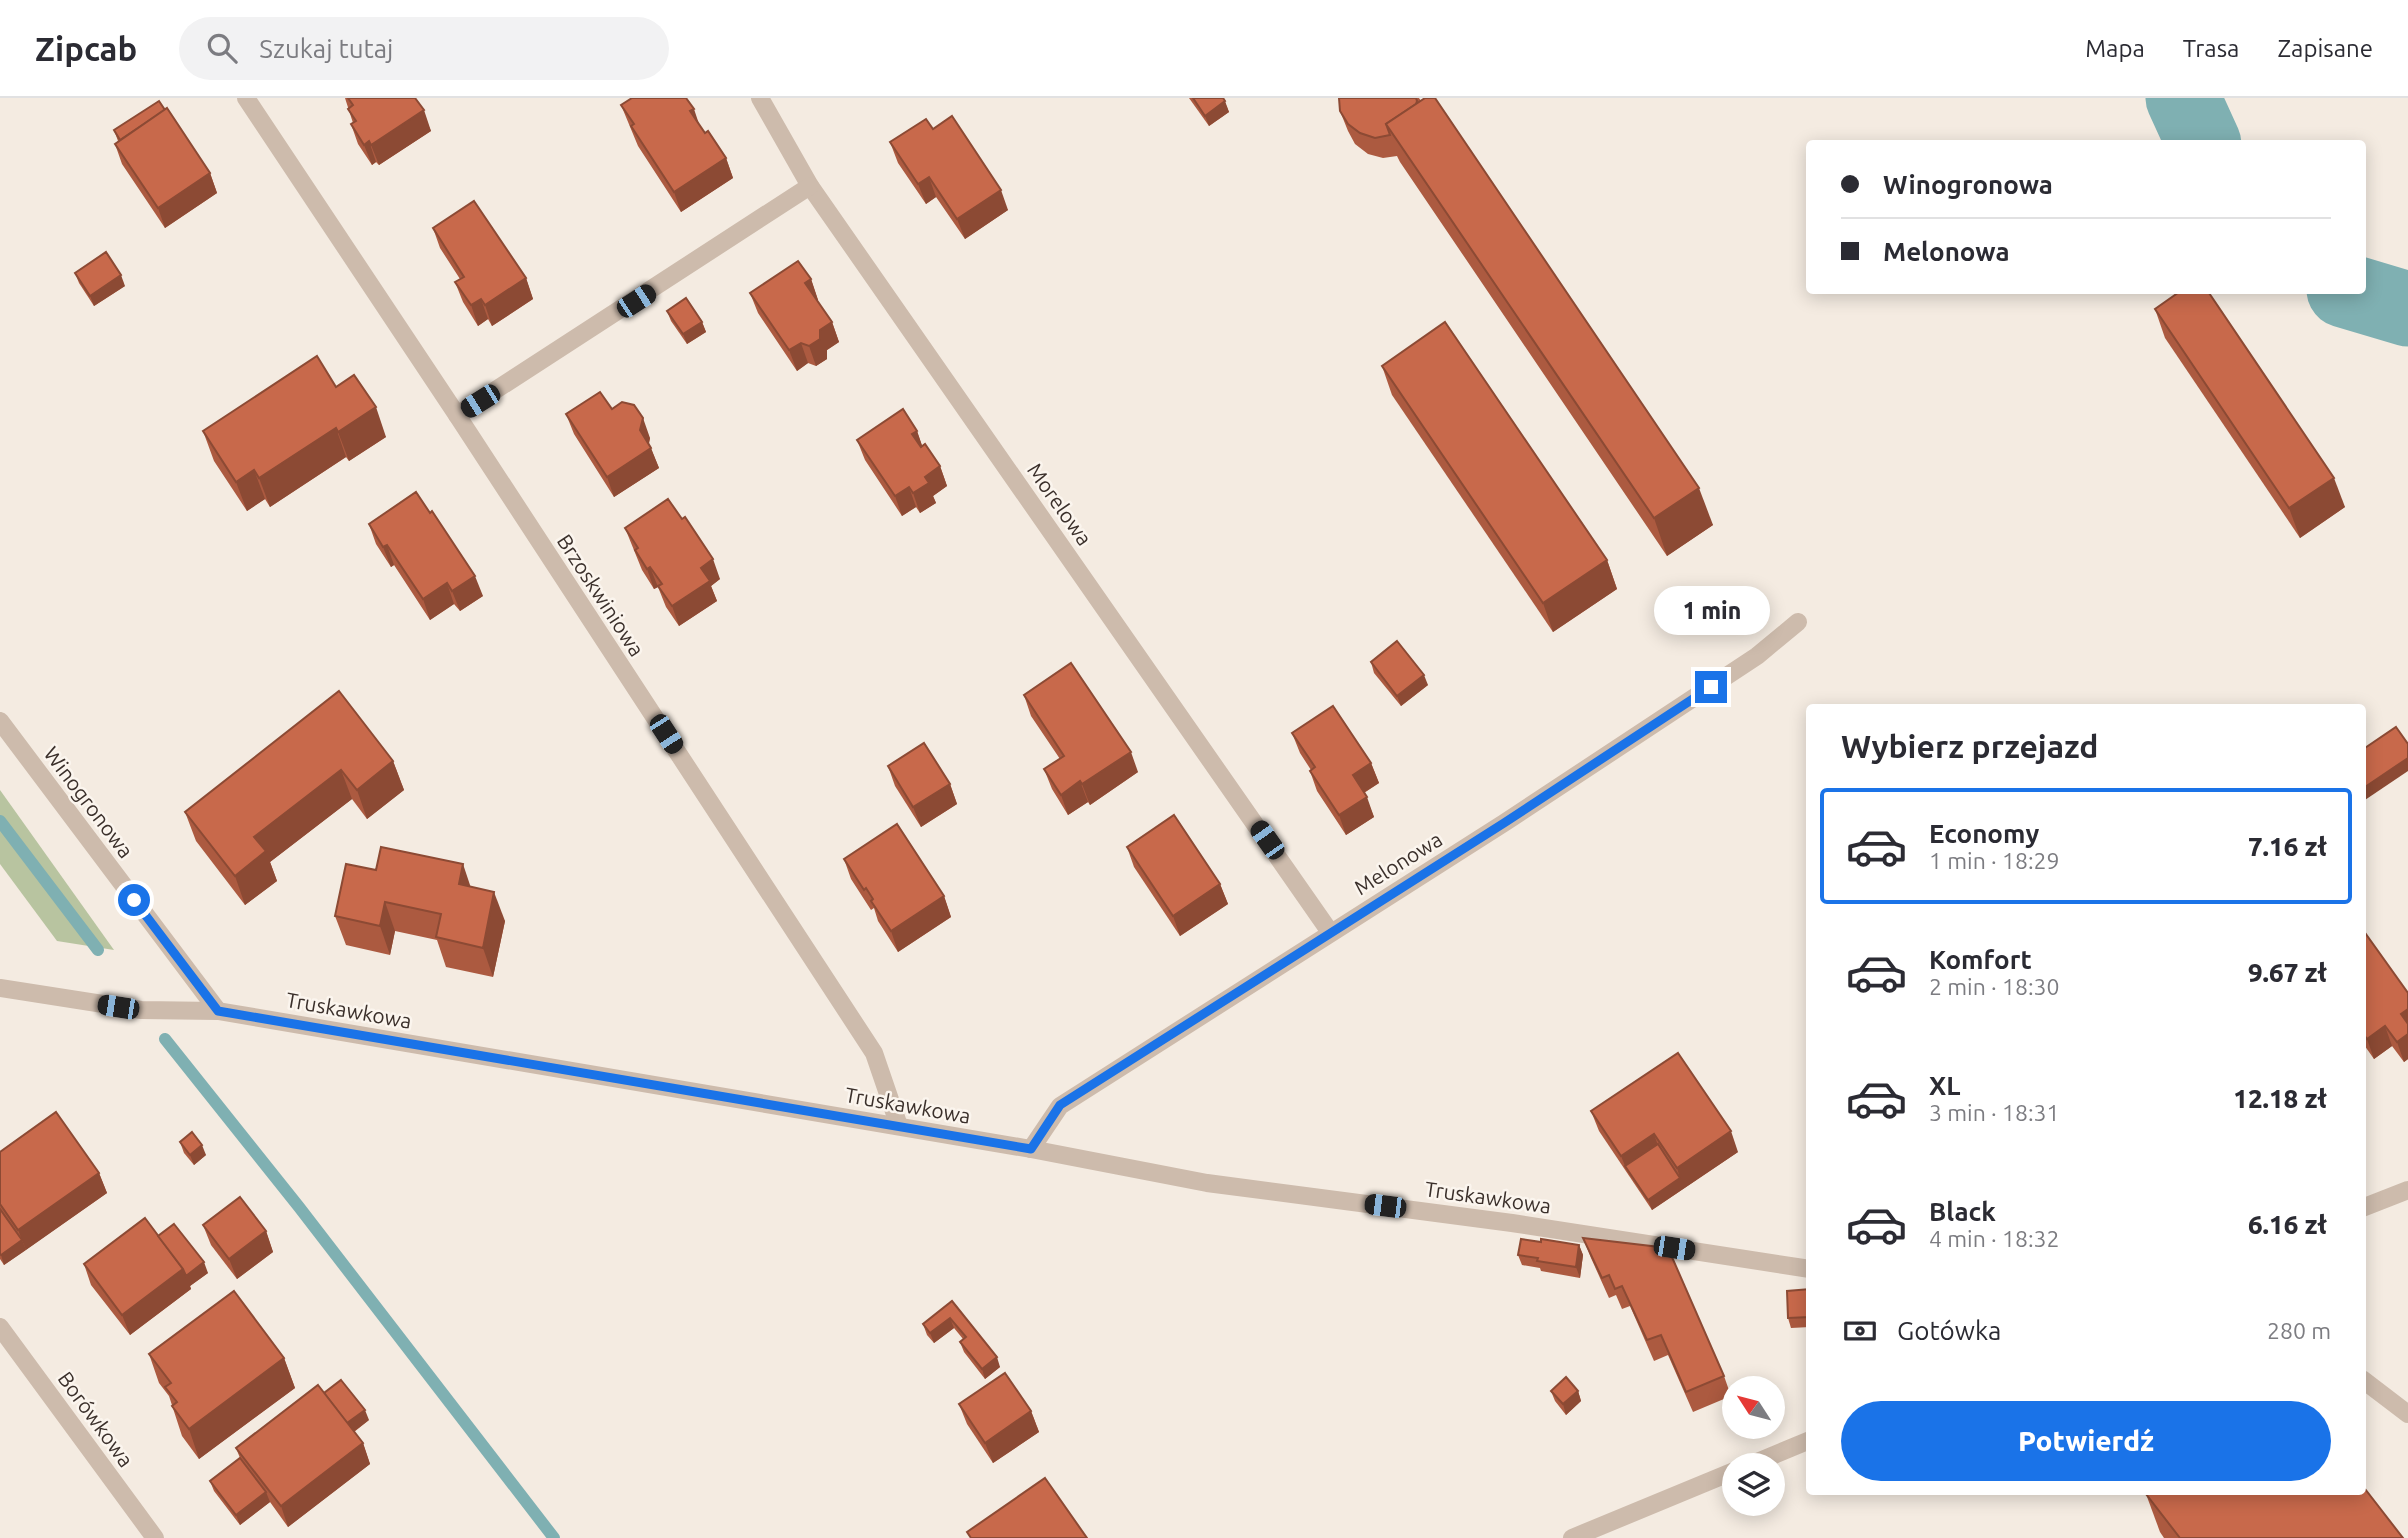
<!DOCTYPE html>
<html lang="pl">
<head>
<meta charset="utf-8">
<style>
  :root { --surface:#fff; --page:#f2f2f3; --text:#2b2b33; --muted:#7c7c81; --line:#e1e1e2; --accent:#1a73e8 }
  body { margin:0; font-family:Ubuntu,sans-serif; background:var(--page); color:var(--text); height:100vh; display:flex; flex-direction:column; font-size:26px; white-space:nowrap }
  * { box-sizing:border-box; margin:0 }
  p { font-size:23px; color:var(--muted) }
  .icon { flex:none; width:38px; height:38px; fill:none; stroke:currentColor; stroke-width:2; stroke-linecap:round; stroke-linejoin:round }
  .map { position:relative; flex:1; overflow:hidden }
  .drawer { position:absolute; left:1806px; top:606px; width:560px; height:791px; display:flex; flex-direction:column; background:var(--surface); border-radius:7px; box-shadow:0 4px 18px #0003 }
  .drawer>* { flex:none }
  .top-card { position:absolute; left:1806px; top:42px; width:560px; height:154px; border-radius:7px; box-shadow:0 4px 18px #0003; display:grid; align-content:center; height:154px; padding:0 35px; background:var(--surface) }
  .needle { width:46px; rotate:306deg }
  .buttons { position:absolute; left:1722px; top:1278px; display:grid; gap:14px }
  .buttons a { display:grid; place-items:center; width:63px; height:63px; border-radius:50%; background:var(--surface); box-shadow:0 4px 18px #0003; font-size:35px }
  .end { position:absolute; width:32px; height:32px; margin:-16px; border:9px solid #1a73e8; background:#fff; box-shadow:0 0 0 4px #fff }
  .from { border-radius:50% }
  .bubble { position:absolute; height:49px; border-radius:24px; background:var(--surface); box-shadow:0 4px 18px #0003; font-size:23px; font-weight:800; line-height:49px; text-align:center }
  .car { position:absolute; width:21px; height:42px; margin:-21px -10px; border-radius:9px; box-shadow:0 0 5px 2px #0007; background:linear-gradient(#222 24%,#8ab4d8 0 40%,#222 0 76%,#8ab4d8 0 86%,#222 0) }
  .top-card b { display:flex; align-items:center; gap:24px; height:66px; font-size:26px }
  .top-card b+b { border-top:2px solid var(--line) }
  .top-card i { width:18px; height:18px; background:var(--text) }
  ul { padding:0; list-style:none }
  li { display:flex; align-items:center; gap:21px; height:116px; margin:0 14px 10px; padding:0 21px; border:4px solid transparent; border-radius:7px }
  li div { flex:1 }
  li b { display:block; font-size:26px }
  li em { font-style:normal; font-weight:800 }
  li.current { border-color:var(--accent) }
  li>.icon { width:63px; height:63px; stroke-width:1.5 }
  h2 { padding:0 35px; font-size:32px; line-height:84px }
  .pay { display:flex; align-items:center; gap:18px; height:77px; padding:0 35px; font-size:26px }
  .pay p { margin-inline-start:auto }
  .cta { display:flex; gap:14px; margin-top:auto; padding:14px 35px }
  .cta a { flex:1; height:80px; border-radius:42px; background:var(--accent); color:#fff; font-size:28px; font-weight:800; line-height:80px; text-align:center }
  header { display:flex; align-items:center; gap:42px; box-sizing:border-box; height:98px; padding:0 35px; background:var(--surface); border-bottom:2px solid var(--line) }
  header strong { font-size:33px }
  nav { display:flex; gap:38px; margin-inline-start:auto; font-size:24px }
  .search { width:490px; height:63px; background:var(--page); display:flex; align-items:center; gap:18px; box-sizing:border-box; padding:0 24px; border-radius:38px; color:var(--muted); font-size:26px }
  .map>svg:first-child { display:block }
  .green { fill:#b8c4a0 }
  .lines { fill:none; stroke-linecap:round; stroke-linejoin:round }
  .stream { stroke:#7fb0b2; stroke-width:12 }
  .river { stroke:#7fb0b2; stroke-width:75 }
  .minor { stroke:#cdbbac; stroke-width:18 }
  .wall { fill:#ac5a40 }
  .shaded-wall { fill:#8c4a34 }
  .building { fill:#c8694b; stroke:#8c4a34; stroke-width:2 }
  .route { stroke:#1a73e8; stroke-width:9 }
  .labels { text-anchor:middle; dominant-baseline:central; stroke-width:5; stroke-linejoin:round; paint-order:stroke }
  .street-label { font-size:21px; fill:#3b302b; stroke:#fbf5ee }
</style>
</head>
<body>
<header>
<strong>Zipcab</strong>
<div class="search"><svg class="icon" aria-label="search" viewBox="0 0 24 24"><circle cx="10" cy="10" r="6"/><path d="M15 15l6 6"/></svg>Szukaj tutaj</div>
<nav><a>Mapa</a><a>Trasa</a><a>Zapisane</a></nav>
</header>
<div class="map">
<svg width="2408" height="1440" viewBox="0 0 2408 1440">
  <rect width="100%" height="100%" fill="#f4ebe1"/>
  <polygon class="green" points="0,692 15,713 114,852 57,843 0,766"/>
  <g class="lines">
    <g class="stream">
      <polyline points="0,723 98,852"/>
      <polyline points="165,941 299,1109 554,1440"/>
    </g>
    <g class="river">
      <polyline points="2183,0 2204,46"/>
      <polyline points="2344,192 2408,211"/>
    </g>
    <g class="minor">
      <polyline points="246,0 457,317 874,955 899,1028"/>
      <polyline points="760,0 810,88 1330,834"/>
      <polyline points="457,317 810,88"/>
      <polyline points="0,623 218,913"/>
      <polyline points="0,890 141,912 218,913 1031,1051 1207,1085 1512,1125 1810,1171"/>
      <polyline points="1031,1051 1060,1008 1504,725 1757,558 1798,524"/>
      <polyline points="2362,1110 2408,1092"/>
      <polyline points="0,1229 155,1440"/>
      <polyline points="2362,1281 2408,1316"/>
      <polyline points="1750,1367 1810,1342"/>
      <polyline points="1572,1440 1734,1373"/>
    </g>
  </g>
  <g class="wall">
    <polygon points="345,0 415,0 431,33 379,67 376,64 372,67 358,46 351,26 353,25"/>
    <polygon points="1189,0 1223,0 1229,14 1209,28"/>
    <polygon points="1339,0 1419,0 1713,427 1667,458 1400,64 1397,58 1383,60 1368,56 1355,46 1348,33 1340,13"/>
    <polygon points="621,7 699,27 705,35 726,60 733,80 681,114 638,48"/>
    <polygon points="933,31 1008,112 965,141 936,99 926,106 898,65 890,44"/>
    <polygon points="114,32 210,75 217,95 165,130 122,66 115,46 118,43"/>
    <polygon points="433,130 526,180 533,201 492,228 488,221 478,228 463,204 455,184 460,181 440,150"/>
    <polygon points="75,175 125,188 94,208 79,185"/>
    <polygon points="811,181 818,202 817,202 832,224 839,244 827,252 827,261 816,268 808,265 797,273 758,215 750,195"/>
    <polygon points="2155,211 2345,409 2300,440 2165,240"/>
    <polygon points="667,213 702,224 706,234 687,246 671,223"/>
    <polygon points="1382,268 1607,462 1617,491 1553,534 1392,297"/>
    <polygon points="336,289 386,339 349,363 346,359 270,409 265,401 247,413 214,363 203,333"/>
    <polygon points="612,311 650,340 649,346 659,370 614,399 574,336 566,316"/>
    <polygon points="917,333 922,348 940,368 947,388 933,398 936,405 920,415 916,409 902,418 865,362 857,342"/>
    <polygon points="369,426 483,498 460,513 454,506 430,522 394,467 391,469 376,446"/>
    <polygon points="625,430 720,481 711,488 717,503 679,528 666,509 658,489 654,491 642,472"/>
    <polygon points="1371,564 1428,587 1401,608 1374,575"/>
    <polygon points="339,593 393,663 404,692 367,721 352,701 270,764 277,783 245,807 196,743 185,714"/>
    <polygon points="1024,597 1138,674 1090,707 1088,704 1068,717 1052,691 1044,671 1060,661 1031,618"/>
    <polygon points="1292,635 1371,665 1379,685 1364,695 1374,719 1346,737 1317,693 1310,673 1311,672 1300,655"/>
    <polygon points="888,668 950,686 957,706 921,729 895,688"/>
    <polygon points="1127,749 1220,786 1228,806 1180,838 1134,769"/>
    <polygon points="844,761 944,798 951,819 898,854 878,823 874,810 871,812 851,781"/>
    <polygon points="376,772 471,789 505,823 493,879 446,869 437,842 395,833 390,857 346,847 335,818"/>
    <polygon points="2362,832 2408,895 2408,961 2404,964 2392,948 2374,961 2362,944"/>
    <polygon points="1591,1013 1738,1054 1652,1112 1599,1033"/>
    <polygon points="180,1044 206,1057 194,1067 184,1055"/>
    <polygon points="0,1054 99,1075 107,1095 4,1167 0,1161"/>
    <polygon points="203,1127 266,1133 273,1154 237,1181 211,1147"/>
    <polygon points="158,1138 208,1175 190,1188 191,1191 130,1237 91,1187 84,1166"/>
    <polygon points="1583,1140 1724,1278 1731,1298 1693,1314 1668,1257 1654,1263 1630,1208 1622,1211 1616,1197 1609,1200 1591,1160"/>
    <polygon points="1541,1144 1579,1147 1583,1157 1580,1180 1541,1173 1540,1170 1522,1167 1518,1157"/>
    <polygon points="1810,1191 1810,1229 1791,1230 1788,1220"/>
    <polygon points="952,1203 1000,1269 985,1281 964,1254 960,1244 963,1241 954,1230 934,1245 927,1237 923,1226"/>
    <polygon points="149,1256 284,1260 295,1290 199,1361 182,1338 169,1298 159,1285"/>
    <polygon points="1551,1293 1578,1293 1581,1303 1566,1317 1555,1303"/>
    <polygon points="959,1306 1031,1313 1039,1334 993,1365 967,1326"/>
    <polygon points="369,1322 354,1334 363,1345 370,1366 288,1429 270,1404 240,1427 214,1393 210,1383 240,1360 236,1350"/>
    <polygon points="2146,1396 2403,1440 2164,1440 2160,1434"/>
  </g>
  <g class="shaded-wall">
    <polygon points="1225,3 1229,14 1209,28 1205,18"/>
    <polygon points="694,11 701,32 690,13"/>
    <polygon points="424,12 431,33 379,67 371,47"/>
    <polygon points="369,43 376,64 372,67 364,47"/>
    <polygon points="726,60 733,80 681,114 674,94"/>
    <polygon points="210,75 217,95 165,130 158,110"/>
    <polygon points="929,79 936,99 926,106 918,86"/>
    <polygon points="1001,92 1008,112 965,141 957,121"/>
    <polygon points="121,177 125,188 94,208 90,198"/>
    <polygon points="526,180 533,201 492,228 485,207"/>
    <polygon points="811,181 818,202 813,205 805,185"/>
    <polygon points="481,201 488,221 478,228 471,207"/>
    <polygon points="702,224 706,234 687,246 683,236"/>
    <polygon points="832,224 839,244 827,252 827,261 816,268 809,248 820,232"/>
    <polygon points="801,245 808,265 797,273 789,252"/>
    <polygon points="376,309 386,339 349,363 338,334"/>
    <polygon points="643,320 650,340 647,352 651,350 659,370 614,399 607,379 640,332"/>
    <polygon points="336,330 346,359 270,409 259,380"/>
    <polygon points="917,333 924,353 912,336"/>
    <polygon points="940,368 947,388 933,398 936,405 920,415 913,395 925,379"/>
    <polygon points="254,372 265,401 247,413 236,384"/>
    <polygon points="2334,380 2345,409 2300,440 2289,410"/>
    <polygon points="909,389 916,409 902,418 895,398"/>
    <polygon points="1699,390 1713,427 1667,458 1654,420"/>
    <polygon points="387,447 394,467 391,469 383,449"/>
    <polygon points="713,461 720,481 711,488 717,503 679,528 672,508 701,470"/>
    <polygon points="1607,462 1617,491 1553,534 1543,505"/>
    <polygon points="650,469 658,489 654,491 647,471"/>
    <polygon points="475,478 483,498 460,513 452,493"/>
    <polygon points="447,485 454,506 430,522 423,501"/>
    <polygon points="1424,577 1428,587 1401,608 1397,598"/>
    <polygon points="1131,654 1138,674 1090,707 1082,686"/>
    <polygon points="2408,660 2408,673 2362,704 2362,691"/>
    <polygon points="393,663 404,692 367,721 357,692"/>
    <polygon points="1371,665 1379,685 1360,697 1353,677"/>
    <polygon points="341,672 352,701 270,764 277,783 245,807 235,778 254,739"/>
    <polygon points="1080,683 1088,704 1068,717 1061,697"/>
    <polygon points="950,686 957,706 921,729 913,709"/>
    <polygon points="1367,699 1374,719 1346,737 1339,717"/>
    <polygon points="463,766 473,796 459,786"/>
    <polygon points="1220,786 1228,806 1180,838 1173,818"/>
    <polygon points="494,794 505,823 493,879 483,850"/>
    <polygon points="944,798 951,819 898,854 891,833"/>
    <polygon points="385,804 395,833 390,857 380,828"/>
    <polygon points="2408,911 2408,934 2401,916"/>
    <polygon points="2385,928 2392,948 2374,961 2367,941"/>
    <polygon points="2408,936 2408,961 2404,964 2397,944"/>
    <polygon points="1731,1033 1738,1054 1652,1112 1648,1102 1680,1080 1677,1070"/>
    <polygon points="1654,1036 1661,1056 1625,1068 1621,1058"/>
    <polygon points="202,1047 206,1057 194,1067 190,1057"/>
    <polygon points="99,1075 107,1095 26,1152 18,1132"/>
    <polygon points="266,1133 273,1154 237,1181 229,1161"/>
    <polygon points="22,1142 26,1152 4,1167 1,1157"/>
    <polygon points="1579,1147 1583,1157 1580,1180 1576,1169"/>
    <polygon points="204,1164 208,1175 190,1188 191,1191 130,1237 122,1217 183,1171"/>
    <polygon points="950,1220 954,1230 934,1245 930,1235"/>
    <polygon points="997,1259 1000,1269 985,1281 982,1271"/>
    <polygon points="284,1260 295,1290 199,1361 189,1331"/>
    <polygon points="1578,1293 1581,1303 1566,1317 1563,1306"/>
    <polygon points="365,1312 369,1322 348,1338 344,1327"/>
    <polygon points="1031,1313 1039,1334 993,1365 985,1345"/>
    <polygon points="363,1345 370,1366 288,1429 281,1408"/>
    <polygon points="266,1394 270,1404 240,1427 236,1417"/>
  </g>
  <g class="building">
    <polygon points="348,0 415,0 424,12 371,47 369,43 364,47 351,26 356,23 348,11 353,7"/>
    <polygon points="632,0 686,0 694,11 690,13 705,35 708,33 726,60 674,94 631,28 634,26 621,7"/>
    <polygon points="1193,0 1223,0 1225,3 1205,18"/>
    <polygon points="1339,0 1416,0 1417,3 1416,6 1386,26 1390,37 1375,40 1360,35 1348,26 1340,13"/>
    <polygon points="1425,0 1435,0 1699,390 1654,420 1386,26"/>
    <polygon points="159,3 165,12 120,42 114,32"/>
    <polygon points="167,10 210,75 158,110 115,46"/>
    <polygon points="952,18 1001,92 957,121 929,79 918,86 890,44 926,21 933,31"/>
    <polygon points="474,103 526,180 485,207 481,201 471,207 455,184 464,179 433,130"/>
    <polygon points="106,154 121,177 90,198 75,175"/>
    <polygon points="798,163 811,181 805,185 832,224 820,232 820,241 809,248 801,245 789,252 750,195"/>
    <polygon points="2182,192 2207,192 2334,380 2289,410 2155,211"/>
    <polygon points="686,200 702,224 683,236 667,213"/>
    <polygon points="1445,224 1607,462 1543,505 1382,268"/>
    <polygon points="317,258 336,289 354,277 376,309 338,334 336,330 259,380 254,372 236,384 203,333"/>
    <polygon points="600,294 612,311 622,304 634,307 643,320 640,332 651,350 607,379 566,316"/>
    <polygon points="903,311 917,333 912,336 921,349 925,346 940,368 925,379 929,385 913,395 909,389 895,398 857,342"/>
    <polygon points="416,394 430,415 432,413 475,478 452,493 447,485 423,501 387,447 383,449 369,426"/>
    <polygon points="668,401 682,421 685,419 713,461 701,470 710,483 672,508 658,488 662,486 650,469 647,471 635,452 638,450 625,430"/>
    <polygon points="1397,543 1424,577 1397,598 1371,564"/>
    <polygon points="1071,565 1131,654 1082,686 1080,683 1061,697 1044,671 1064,658 1024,597"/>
    <polygon points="339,593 393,663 357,692 341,672 254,739 266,753 235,778 185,714"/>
    <polygon points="1333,608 1371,665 1353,677 1367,699 1339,717 1310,673 1315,669 1292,635"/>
    <polygon points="2396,629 2408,646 2408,660 2362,691 2362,652"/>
    <polygon points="924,645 950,686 913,709 888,668"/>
    <polygon points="1174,717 1220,786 1173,818 1127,749"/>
    <polygon points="897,726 944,798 891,833 871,803 873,801 866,790 864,792 844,761"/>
    <polygon points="381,749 463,766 459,786 494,794 483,850 436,839 441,816 385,804 380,828 335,818 346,766 376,772"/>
    <polygon points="2362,832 2363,832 2408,895 2408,911 2401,916 2408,926 2408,936 2397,944 2385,928 2367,941 2362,934"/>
    <polygon points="1678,955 1731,1033 1677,1070 1654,1036 1621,1058 1591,1013"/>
    <polygon points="56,1014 99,1075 18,1132 0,1106 0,1054"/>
    <polygon points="192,1034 202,1047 190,1057 180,1044"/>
    <polygon points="1658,1046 1680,1080 1648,1102 1625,1068"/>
    <polygon points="240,1099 266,1133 229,1161 203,1127"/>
    <polygon points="0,1111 22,1142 1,1157 0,1156"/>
    <polygon points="145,1120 183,1171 122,1217 84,1166"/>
    <polygon points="174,1126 204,1164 186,1178 183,1171 158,1138"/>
    <polygon points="1583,1140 1668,1150 1724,1278 1686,1294 1661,1237 1647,1242 1622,1188 1615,1191 1609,1177 1602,1180"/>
    <polygon points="1521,1141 1541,1144 1541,1141 1579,1147 1576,1169 1537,1163 1538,1160 1518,1157"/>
    <polygon points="1810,1191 1810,1219 1788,1220 1787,1193"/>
    <polygon points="234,1193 284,1260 189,1331 172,1308 177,1304 165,1289 171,1285 149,1256"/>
    <polygon points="952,1203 997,1259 982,1271 960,1244 966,1239 950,1220 930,1235 923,1226"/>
    <polygon points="1005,1275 1031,1313 985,1345 959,1306"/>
    <polygon points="1566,1279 1578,1293 1563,1306 1551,1293"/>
    <polygon points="341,1282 365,1312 347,1325 324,1295"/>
    <polygon points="318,1287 363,1345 281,1408 236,1350"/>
    <polygon points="240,1360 266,1394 236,1417 210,1383"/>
    <polygon points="1045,1380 1087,1440 971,1440 967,1434"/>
    <polygon points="2362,1387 2403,1440 2180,1440 2146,1396 2151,1393 2362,1393"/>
  </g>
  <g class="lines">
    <polyline class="route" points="134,802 218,913 1031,1051 1060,1007 1504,725 1711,589"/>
  </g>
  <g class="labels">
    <g class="street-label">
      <text transform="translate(1060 406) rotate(55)">Morelowa</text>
      <text transform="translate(601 497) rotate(57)">Brzoskwiniowa</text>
      <text transform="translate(89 704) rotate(53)">Winogronowa</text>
      <text transform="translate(1398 765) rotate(-32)">Melonowa</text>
      <text transform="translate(349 912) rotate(10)">Truskawkowa</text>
      <text transform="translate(908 1007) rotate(10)">Truskawkowa</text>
      <text transform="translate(1488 1099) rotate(8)">Truskawkowa</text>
      <text transform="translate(96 1321) rotate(54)">Borówkowa</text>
    </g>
  </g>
</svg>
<div class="buttons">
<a><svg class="needle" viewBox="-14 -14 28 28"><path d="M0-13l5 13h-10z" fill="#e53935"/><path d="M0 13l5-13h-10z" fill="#7c7c81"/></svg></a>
<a><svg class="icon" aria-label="layers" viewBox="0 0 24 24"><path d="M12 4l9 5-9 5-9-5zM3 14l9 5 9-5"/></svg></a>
</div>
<i class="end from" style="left:134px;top:802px"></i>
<i class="end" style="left:1711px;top:589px"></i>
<div class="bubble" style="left:1654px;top:488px;width:116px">1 min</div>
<i class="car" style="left:636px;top:203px;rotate:57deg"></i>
<i class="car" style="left:480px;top:303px;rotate:238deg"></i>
<i class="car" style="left:666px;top:636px;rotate:147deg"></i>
<i class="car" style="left:1267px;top:742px;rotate:325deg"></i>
<i class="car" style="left:118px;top:909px;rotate:279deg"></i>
<i class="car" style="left:1385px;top:1108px;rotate:277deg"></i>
<i class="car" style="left:1674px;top:1150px;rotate:99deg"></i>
<div class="top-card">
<b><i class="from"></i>Winogronowa</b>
<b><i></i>Melonowa</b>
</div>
<section class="drawer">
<h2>Wybierz przejazd</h2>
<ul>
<li class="current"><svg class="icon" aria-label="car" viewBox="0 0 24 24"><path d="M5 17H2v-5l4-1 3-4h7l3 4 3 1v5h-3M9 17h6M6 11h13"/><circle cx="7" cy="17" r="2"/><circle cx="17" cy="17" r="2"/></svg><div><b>Economy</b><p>1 min · 18:29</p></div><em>7.16 zł</em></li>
<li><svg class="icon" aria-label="car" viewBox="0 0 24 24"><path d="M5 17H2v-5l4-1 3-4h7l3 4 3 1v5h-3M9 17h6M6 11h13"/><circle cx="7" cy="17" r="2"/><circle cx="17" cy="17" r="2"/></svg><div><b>Komfort</b><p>2 min · 18:30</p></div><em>9.67 zł</em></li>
<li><svg class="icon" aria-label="car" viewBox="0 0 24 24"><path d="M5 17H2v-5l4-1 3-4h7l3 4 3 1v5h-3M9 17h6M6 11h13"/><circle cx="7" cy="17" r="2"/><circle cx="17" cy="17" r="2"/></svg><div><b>XL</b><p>3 min · 18:31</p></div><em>12.18 zł</em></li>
<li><svg class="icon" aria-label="car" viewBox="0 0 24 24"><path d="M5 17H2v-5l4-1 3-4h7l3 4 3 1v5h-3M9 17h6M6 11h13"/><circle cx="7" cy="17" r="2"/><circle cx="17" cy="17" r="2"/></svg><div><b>Black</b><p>4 min · 18:32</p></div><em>6.16 zł</em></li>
</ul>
<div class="pay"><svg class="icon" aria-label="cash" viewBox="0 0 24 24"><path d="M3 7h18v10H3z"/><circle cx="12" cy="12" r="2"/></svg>Gotówka<p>280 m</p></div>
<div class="cta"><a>Potwierdź</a></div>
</section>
</div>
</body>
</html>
